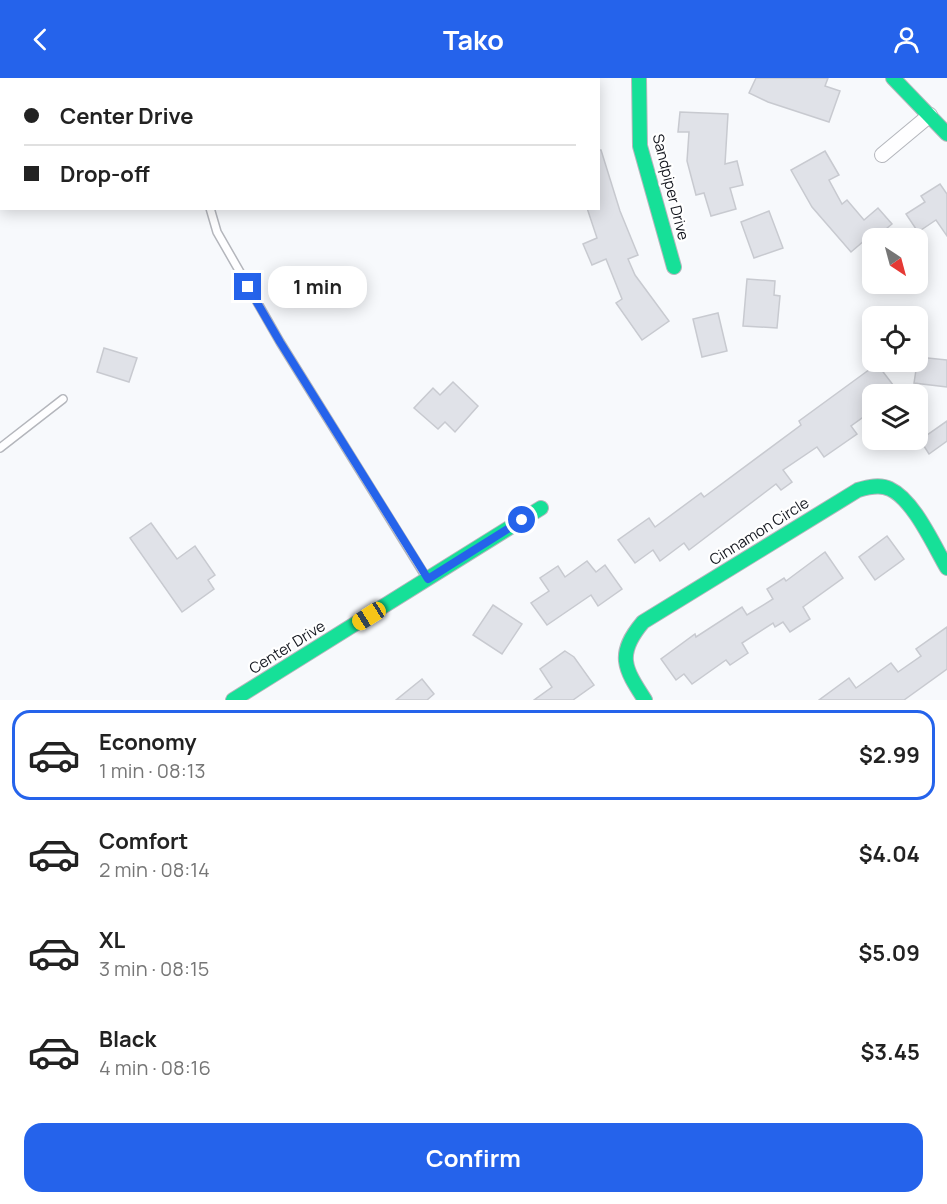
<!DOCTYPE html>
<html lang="en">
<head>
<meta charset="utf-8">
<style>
  :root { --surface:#fff; --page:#f6f6f6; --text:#222; --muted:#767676; --line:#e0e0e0; --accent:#2563eb }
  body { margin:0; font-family:Manrope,sans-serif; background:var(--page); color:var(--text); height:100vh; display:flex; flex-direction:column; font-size:22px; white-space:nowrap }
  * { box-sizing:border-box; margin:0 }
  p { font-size:20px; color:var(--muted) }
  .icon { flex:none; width:33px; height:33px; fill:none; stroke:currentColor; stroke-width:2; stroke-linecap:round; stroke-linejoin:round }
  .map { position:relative; height:622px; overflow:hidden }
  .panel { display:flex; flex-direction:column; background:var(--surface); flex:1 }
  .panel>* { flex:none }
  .guide { position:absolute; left:0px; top:0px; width:600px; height:132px; box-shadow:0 3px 15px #0003; display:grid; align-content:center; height:132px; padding:0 24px; background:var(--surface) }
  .needle { width:39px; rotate:144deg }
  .buttons { position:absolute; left:862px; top:150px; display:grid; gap:12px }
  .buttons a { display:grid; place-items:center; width:66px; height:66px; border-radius:12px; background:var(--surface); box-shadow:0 3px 15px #0003; font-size:30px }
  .end { position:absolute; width:27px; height:27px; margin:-14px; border:8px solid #2563eb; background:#fff; box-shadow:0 0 0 3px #fff }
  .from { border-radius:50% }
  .bubble { position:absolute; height:42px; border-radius:18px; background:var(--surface); box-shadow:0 3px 15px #0003; font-size:20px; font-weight:700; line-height:42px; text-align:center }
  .car { position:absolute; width:18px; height:36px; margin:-18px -9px; border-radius:8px; box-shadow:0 0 4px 2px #0007; background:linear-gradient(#f5c518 24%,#345 0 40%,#f5c518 0 76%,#345 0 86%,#f5c518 0) }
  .guide b { display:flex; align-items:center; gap:21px; height:57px; font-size:22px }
  .guide b+b { border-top:2px solid var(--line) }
  .guide i { width:15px; height:15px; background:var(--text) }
  ul { padding:10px 0 0; list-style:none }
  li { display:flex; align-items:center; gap:18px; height:90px; margin:0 12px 9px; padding:0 12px; border:3px solid transparent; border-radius:18px }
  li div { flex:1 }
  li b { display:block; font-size:22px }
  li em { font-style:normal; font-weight:700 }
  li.on { border-color:var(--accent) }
  li>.icon { width:54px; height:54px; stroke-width:1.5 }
  .primary-button { display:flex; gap:12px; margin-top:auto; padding:12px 24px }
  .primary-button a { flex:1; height:69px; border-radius:18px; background:var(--accent); color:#fff; font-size:24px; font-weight:700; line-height:69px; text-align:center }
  header { display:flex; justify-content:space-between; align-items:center; height:78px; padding:0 24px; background:var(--accent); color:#fff; font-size:27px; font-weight:700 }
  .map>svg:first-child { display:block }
  .building { fill:#e0e2e8; stroke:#c8cad0; stroke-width:1.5 }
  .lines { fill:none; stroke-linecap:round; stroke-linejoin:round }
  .lane-casing { stroke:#b4b6bc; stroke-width:10 }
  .street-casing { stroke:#b4b6bc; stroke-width:16 }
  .fast-casing { stroke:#b4b6bc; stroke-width:16 }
  .lane { stroke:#fefeff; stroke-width:7 }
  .street { stroke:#fefeff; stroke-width:14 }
  .fast { stroke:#16e098; stroke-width:14 }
  .route { stroke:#2563eb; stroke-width:8 }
  .labels { text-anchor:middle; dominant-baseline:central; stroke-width:4.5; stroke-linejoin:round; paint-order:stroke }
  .street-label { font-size:15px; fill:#13161e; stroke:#fff }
</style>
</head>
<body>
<header><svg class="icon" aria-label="back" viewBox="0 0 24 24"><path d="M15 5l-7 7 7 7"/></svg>Tako<svg class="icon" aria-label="person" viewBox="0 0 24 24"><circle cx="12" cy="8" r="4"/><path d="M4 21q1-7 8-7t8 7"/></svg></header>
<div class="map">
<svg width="947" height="622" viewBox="0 0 947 622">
  <rect width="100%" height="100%" fill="#f7f9fc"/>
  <g class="building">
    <polygon points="756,0 828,0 825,8 840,13 829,44 768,24 749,15"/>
    <polygon points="680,34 728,36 725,86 737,83 743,107 730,110 736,131 711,138 704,115 696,117 687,83 689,54 678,54"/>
    <polygon points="598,72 601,72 620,133 638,177 628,181 635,197 669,243 642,262 616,225 622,221 606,181 592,187 583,166 597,160 587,130 598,130"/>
    <polygon points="825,73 839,97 829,102 842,126 847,122 864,142 878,130 892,146 875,160 872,156 851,174 812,129 791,92"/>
    <polygon points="940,106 947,116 947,158 936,142 918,154 906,136 925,124 921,118"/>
    <polygon points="769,133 783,170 754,180 741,144"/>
    <polygon points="747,201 775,203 774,217 780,218 777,250 743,248"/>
    <polygon points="718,235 727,273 702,279 693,241"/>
    <polygon points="104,270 137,280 129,304 97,294"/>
    <polygon points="918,279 947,282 947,309 914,305"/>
    <polygon points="877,286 900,316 873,316 873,332 851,348 857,356 824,379 817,369 783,392 792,404 781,412 776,406 689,472 684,465 660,483 653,472 635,485 618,462 649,440 655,449 701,415 704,419 801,347 799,343"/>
    <polygon points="453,304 478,328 455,354 445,344 438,351 414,330 433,310 440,317"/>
    <polygon points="947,343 947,363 929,376 920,362"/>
    <polygon points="151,445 177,481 195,468 215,497 208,502 214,511 182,534 130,460"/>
    <polygon points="887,458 904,481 875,502 859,479"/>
    <polygon points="825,474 843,500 803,529 810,541 790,554 783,544 775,549 773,545 742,565 748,575 730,587 726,582 692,606 684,596 676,602 661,581 695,556 696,559 742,529 747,537 773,521 767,511 784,500 786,503"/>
    <polygon points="587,483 596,494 605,487 622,511 598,528 591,517 547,547 531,525 549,513 540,500 558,488 565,499"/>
    <polygon points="493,527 522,546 502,576 473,557"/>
    <polygon points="947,549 947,591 904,622 819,622 849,600 856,610 891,585 898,594 921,578 916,571"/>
    <polygon points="565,573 574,579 594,607 573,622 534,622 552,609 540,591"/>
    <polygon points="422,601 434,616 427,622 396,622"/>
  </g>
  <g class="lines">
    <defs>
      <g id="lane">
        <polyline points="210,130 217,154 280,264 426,499"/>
        <polyline points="0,370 63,321"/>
      </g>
      <polyline id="street" points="882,77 930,37"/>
      <g id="fast">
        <polyline points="639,0 640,68 674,189"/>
        <polyline points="893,0 947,56"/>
        <polyline points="233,622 541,430"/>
        <path d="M645 622C624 590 616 576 643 544L858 412C868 409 880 406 890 411 914 422 934 468 947 490"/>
      </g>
    </defs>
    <use href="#lane" class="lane-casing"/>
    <use href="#street" class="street-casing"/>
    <use href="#fast" class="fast-casing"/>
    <use href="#lane" class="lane"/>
    <use href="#street" class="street"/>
    <use href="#fast" class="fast"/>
  </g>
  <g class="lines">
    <polyline class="route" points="248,209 280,264 428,501 522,442"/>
  </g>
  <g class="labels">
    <g class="street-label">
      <text transform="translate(671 109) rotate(76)">Sandpiper Drive</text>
      <text transform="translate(759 453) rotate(-32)">Cinnamon Circle</text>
      <text transform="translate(287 569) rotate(-32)">Center Drive</text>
    </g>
  </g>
</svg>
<div class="buttons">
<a><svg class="needle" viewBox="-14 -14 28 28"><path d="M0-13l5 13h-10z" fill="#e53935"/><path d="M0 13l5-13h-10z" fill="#767676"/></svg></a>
<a><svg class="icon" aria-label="locate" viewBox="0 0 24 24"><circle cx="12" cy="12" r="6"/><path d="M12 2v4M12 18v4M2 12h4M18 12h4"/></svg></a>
<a><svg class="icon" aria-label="layers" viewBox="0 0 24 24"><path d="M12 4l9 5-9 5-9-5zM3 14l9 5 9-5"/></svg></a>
</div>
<i class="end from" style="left:522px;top:442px"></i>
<i class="end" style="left:248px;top:209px"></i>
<div class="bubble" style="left:268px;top:188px;width:99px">1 min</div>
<i class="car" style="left:369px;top:538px;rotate:238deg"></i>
<div class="guide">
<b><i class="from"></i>Center Drive</b>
<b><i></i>Drop-off</b>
</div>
</div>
<section class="panel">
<ul>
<li class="on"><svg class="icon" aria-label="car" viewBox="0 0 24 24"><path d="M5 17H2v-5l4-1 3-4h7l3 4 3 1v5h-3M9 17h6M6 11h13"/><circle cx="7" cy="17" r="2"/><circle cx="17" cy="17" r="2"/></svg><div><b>Economy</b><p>1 min · 08:13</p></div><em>$2.99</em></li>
<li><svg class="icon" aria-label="car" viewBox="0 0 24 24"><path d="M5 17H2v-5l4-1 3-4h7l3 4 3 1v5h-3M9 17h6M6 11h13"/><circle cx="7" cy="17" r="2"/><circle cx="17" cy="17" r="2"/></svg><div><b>Comfort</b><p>2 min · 08:14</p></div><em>$4.04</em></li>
<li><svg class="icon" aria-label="car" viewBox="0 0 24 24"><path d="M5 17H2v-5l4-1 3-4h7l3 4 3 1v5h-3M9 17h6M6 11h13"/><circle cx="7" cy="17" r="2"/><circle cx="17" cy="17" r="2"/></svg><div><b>XL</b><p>3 min · 08:15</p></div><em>$5.09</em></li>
<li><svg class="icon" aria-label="car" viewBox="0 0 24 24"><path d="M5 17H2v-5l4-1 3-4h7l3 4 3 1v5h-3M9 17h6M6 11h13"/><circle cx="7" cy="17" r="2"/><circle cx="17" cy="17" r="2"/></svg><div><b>Black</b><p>4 min · 08:16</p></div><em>$3.45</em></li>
</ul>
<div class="primary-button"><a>Confirm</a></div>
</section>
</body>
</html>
